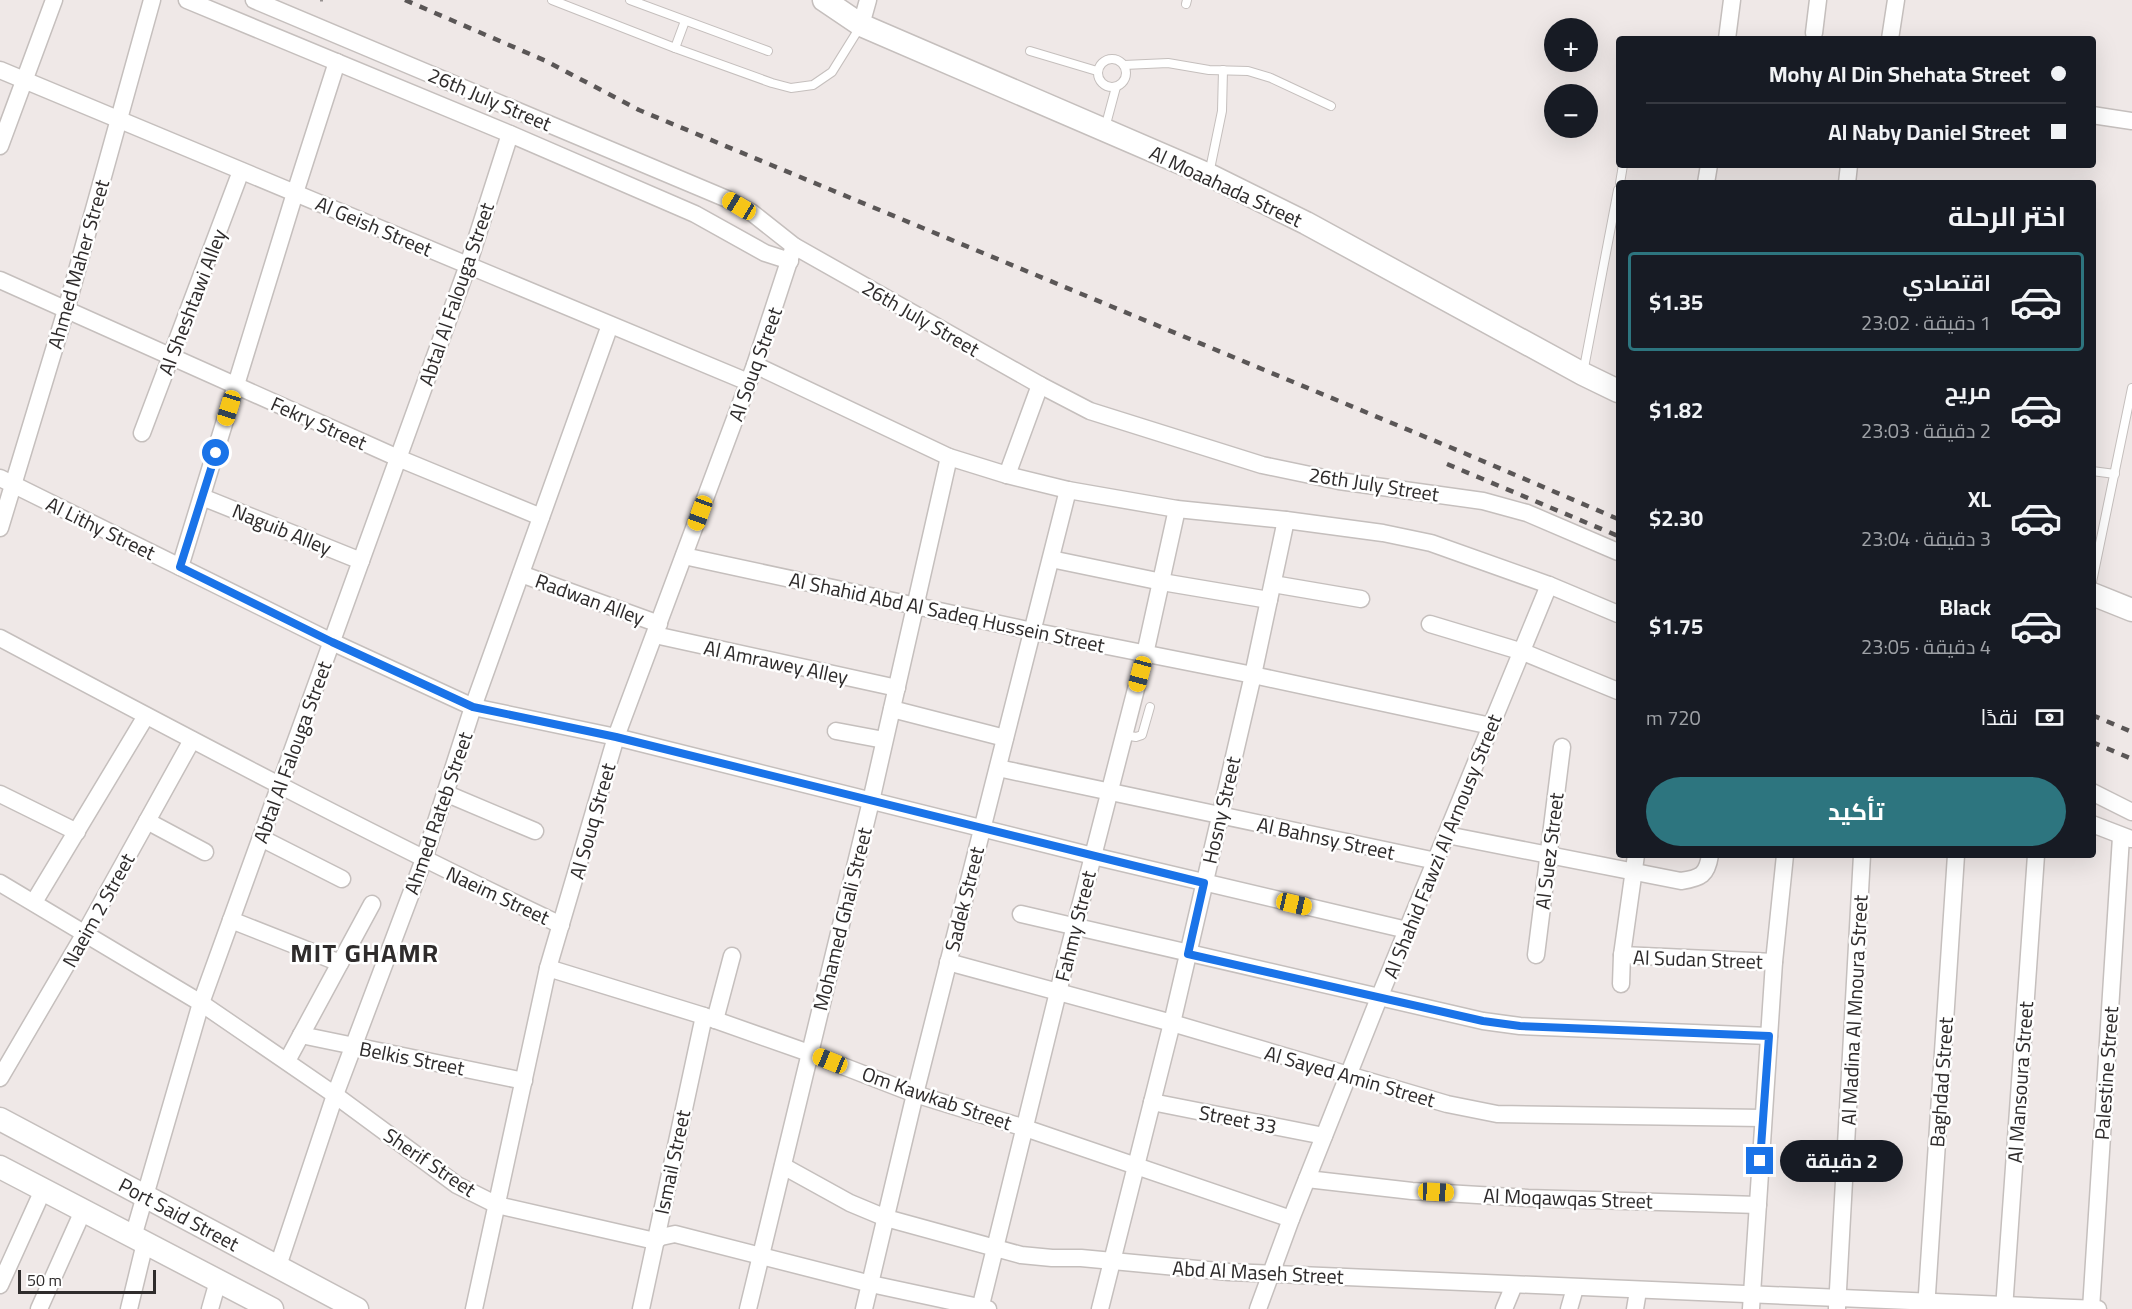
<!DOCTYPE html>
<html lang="ar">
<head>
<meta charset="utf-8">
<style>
  :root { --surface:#171b24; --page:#20242c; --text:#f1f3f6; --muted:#9ea1a6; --line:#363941; --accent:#2d757f }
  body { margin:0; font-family:Georgia,Cairo,serif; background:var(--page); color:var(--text); direction:rtl; height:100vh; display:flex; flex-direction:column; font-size:22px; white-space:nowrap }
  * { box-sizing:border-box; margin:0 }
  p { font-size:20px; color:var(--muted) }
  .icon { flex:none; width:33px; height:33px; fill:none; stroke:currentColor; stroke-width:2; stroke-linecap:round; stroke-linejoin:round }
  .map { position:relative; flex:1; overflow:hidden; direction:ltr }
  .details { position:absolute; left:1616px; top:180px; width:480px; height:678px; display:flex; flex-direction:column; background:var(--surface); border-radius:6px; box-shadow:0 6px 24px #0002; direction:rtl }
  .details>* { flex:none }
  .banner { position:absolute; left:1616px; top:36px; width:480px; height:132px; border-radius:6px; box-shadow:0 6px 24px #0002; direction:rtl; display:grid; align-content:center; height:132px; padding:0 30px; background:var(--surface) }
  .tools { position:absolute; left:1544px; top:18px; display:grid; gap:12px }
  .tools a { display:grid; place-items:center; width:54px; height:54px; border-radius:50%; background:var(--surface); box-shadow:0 6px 24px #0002; font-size:30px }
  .scale { position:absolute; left:18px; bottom:15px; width:138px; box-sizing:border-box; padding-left:6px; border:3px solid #2f2c2c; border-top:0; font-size:16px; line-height:21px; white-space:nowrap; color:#2f2c2c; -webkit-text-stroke:4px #fff; paint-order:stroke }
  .end { position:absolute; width:27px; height:27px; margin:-14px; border:8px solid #1a73e8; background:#fff; box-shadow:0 0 0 3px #fff }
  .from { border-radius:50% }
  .bubble { position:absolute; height:42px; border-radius:21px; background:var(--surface); box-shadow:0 6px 24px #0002; font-size:20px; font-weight:700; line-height:42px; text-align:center; direction:rtl }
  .car { position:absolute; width:18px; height:36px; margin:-18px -9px; border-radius:8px; box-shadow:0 0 4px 2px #0007; background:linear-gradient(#f5c518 24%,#345 0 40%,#f5c518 0 76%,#345 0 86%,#f5c518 0) }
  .banner b { display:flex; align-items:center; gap:21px; height:57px; font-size:22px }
  .banner b+b { border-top:2px solid var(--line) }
  .banner i { width:15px; height:15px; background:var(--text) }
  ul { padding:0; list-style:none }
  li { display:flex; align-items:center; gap:18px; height:99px; margin:0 12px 9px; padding:0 18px; border:3px solid transparent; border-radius:6px }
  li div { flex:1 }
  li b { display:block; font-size:22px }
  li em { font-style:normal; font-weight:700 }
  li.current { border-color:var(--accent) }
  li>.icon { width:54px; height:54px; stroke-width:1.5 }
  h2 { padding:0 30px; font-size:27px; line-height:72px }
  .pay { display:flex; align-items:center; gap:15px; height:66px; padding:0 30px; font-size:22px }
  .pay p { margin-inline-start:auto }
  .cta { display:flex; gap:12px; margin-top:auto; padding:12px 30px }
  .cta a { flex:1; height:69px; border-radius:36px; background:var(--accent); color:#fff; font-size:24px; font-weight:700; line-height:69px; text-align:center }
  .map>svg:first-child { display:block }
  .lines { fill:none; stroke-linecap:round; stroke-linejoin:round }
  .lane-casing { stroke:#c5bfbd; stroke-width:10 }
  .street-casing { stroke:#c5bfbd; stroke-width:19 }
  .secondary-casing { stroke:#c5bfbd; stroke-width:25 }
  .path { stroke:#969190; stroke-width:3; stroke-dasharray:6 3; stroke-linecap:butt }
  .lane { stroke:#fff; stroke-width:8 }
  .street { stroke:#fff; stroke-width:16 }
  .secondary { stroke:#fff; stroke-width:22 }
  .rail { stroke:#5a5656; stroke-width:4.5; stroke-dasharray:8 8; stroke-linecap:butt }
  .route { stroke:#1a73e8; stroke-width:8 }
  .labels { text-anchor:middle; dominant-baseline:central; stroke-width:5; stroke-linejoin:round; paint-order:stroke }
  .street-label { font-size:20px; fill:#2f2c2c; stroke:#fff }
  .district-label { font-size:26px; font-weight:bold; letter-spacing:1.5px; fill:#2f2c2c; stroke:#fff }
</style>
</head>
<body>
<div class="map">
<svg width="2132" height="1309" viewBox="0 0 2132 1309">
  <rect width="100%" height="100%" fill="#efe8e7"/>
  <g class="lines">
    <defs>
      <g id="lane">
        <polyline points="552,0 675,48 772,83 791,88 813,85 832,72 860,27"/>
        <polyline points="630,0 768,51"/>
        <polyline points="1186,4 1187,0"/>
        <polyline points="675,48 685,21"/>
        <polyline points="1030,51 1097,71"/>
        <circle cx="1112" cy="73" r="14"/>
        <polyline points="1124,65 1168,63 1209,70 1248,71 1271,78 1331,106"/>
        <polyline points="1105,128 1116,87"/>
        <polyline points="1209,174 1222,111 1223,70"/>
        <polyline points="1620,183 1623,165"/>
        <polyline points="1583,373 1618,190"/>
        <polyline points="2092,471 2115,474"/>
        <polyline points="2092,582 2132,388"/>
        <polyline points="1124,735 1136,737 1142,735 1150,707"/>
      </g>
      <g id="street">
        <polyline points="187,0 510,134 695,214 765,253 790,261"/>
        <polyline points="254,0 727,199 751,212 794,246 1040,385 1090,411 1262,465 1339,481 1483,501 1527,513 1618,552"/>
        <polyline points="861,25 868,0"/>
        <polyline points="1814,33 1818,0"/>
        <polyline points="1727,39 1732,0"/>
        <polyline points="1890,39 1896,0"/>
        <polyline points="0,70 748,382"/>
        <polyline points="2092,115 2132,121"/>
        <polyline points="0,146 54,0"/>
        <polyline points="1706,183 1709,165"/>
        <polyline points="1847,183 1849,165"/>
        <polyline points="0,280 398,458 541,517"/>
        <polyline points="755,365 949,457 1007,475 1068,490 1177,509 1286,520 1383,533 1431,543 1549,585 1618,614"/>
        <polyline points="142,433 241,171"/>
        <polyline points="1007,475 1040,385"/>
        <polyline points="0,478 332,642 473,707 616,737 1093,856 1407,930"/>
        <polyline points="202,497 361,561"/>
        <polyline points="0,528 66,310 152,0"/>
        <polyline points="684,556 1032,631 1253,675 1491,726"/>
        <polyline points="1051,559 1162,582 1269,600"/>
        <polyline points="180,567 295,193 337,62"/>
        <polyline points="521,574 659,624"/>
        <polyline points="1273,584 1361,599"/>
        <polyline points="1430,624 1523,652 1618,691"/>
        <polyline points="655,635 897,688"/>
        <path d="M0 638C186 737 371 835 561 925"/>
        <polyline points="892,709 1005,738"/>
        <polyline points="836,731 884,740"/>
        <polyline points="998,768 1436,861"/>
        <polyline points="2092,792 2132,812"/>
        <polyline points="445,793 535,831"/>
        <polyline points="0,794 77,832"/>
        <polyline points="147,821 205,852"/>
        <polyline points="2092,824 2131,839"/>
        <path d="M1447 835 1681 881C1701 878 1707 875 1710 855"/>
        <polyline points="261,838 342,879"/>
        <polyline points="0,883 201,1003 335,1095 457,1185 497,1205 655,1241 661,1237 675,1234 871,1284 988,1309"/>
        <polyline points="34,902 146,716"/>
        <polyline points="1021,914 1483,1021 1520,1026 1769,1036"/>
        <polyline points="231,920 340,963"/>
        <polyline points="1536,955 1562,747"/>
        <polyline points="1622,955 1774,962"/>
        <polyline points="948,962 1172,1023 1447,1104 1497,1114 1763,1118"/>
        <polyline points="548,968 704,1016 809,1053 915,1094 1025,1128 1291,1219"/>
        <polyline points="1621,984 1622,955 1636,855"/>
        <polyline points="715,1020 732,956"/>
        <polyline points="301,1035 524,1081"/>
        <polyline points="287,1061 372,904"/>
        <polyline points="0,1078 85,933 192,740"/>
        <polyline points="1152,1102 1324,1136"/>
        <polyline points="783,1166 850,1203 886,1218 1021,1255 1052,1258 1081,1258 1229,1272 2098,1309"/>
        <polyline points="1307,1179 1412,1191 1528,1198 1758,1205"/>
        <polyline points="133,1237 201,1003 468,265 510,134"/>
        <polyline points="278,1266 335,1095 424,859 473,707 610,325"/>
        <polyline points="0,1285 43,1190"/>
        <polyline points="1837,1308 1862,855"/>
        <polyline points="39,1309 83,1211"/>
        <polyline points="129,1309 145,1243"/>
        <polyline points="210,1309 218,1281"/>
        <polyline points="474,1309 548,968 616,737 755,365 794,246"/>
        <polyline points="641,1309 704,1016"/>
        <polyline points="748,1309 871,801 949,457"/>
        <polyline points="864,1309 915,1094 1068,490"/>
        <polyline points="980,1309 1058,992 1145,654 1177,509"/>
        <polyline points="1100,1309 1172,1023 1253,675 1286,520"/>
        <polyline points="1258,1309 1291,1219 1379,998 1549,585"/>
        <polyline points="1504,1309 1514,1285"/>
        <polyline points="1569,1309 1575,1288"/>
        <polyline points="1635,1309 1638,1291"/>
        <polyline points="1751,1309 1774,962 1785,855"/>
        <polyline points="1926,1309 1956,855"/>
        <polyline points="2004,1309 2036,855"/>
        <polyline points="2091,1309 2121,837"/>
      </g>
      <g id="secondary">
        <polyline points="824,0 861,25 1209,175 1306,223 1583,374 1618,391"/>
        <polyline points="2092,594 2132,610"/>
        <polyline points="0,1119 357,1309"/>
        <polyline points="0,1167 272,1309"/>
      </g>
    </defs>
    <use href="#lane" class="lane-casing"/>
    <use href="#street" class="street-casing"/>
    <use href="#secondary" class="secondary-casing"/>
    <polyline class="path" points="320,0 323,0"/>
    <use href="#lane" class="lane"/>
    <use href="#street" class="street"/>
    <use href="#secondary" class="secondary"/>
    <g class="rail">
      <polyline points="405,0 546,61 639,110 1464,453 1618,519"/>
      <polyline points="1447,464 1618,536"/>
      <polyline points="2092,715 2132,732"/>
      <polyline points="2092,742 2132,759"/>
    </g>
  </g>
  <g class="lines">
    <polyline class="route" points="216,453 180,567 332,642 473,707 616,737 1204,883 1188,954 1483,1021 1520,1026 1769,1036 1760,1161"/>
  </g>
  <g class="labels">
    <g class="street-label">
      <text transform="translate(490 99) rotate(23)">26th July Street</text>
      <text transform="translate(1226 186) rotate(25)">Al Moaahada Street</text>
      <text transform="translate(374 226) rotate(23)">Al Geish Street</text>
      <text transform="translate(78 264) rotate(-74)">Ahmed Maher Street</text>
      <text transform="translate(456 294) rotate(-71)">Abtal Al Falouga Street</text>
      <text transform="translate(192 302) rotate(-69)">Al Sheshtawi Alley</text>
      <text transform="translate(921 318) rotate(30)">26th July Street</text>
      <text transform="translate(755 364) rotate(-70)">Al Souq Street</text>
      <text transform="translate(319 423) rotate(24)">Fekry Street</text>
      <text transform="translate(1374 484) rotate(9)">26th July Street</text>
      <text transform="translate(101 528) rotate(26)">Al Lithy Street</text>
      <text transform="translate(282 529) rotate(22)">Naguib Alley</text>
      <text transform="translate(590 599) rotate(20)">Radwan Alley</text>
      <text transform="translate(947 612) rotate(12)">Al Shahid Abd Al Sadeq Hussein Street</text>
      <text transform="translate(776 662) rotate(12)">Al Amrawey Alley</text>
      <text transform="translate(292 752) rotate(-70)">Abtal Al Falouga Street</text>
      <text transform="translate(1221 810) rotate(-77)">Hosny Street</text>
      <text transform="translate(438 813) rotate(-71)">Ahmed Rateb Street</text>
      <text transform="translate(592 821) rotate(-74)">Al Souq Street</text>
      <text transform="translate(1326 838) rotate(12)">Al Bahnsy Street</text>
      <text transform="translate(1442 846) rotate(-68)">Al Shahid Fawzi Al Arnousy Street</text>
      <text transform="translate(1549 851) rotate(-83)">Al Suez Street</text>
      <text transform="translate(498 895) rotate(25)">Naeim Street</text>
      <text transform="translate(964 899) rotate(-76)">Sadek Street</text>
      <text transform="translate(98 910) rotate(-61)">Naeim 2 Street</text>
      <text transform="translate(842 919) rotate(-76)">Mohamed Ghali Street</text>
      <text transform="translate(1075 926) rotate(-76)">Fahmy Street</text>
      <text transform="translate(1698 959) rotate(2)">Al Sudan Street</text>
      <text transform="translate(1854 1010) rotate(-87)">Al Madina Al Mnoura Street</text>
      <text transform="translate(412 1058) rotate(11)">Belkis Street</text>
      <text transform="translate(2106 1073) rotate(-86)">Palestine Street</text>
      <text transform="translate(1350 1076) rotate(16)">Al Sayed Amin Street</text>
      <text transform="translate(1941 1082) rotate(-86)">Baghdad Street</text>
      <text transform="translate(2020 1082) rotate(-86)">Al Mansoura Street</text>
      <text transform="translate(937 1098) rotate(19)">Om Kawkab Street</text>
      <text transform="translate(1238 1119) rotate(11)">Street 33</text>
      <text transform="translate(430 1162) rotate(34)">Sherif Street</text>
      <text transform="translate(672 1162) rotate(-78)">Ismail Street</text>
      <text transform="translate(1568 1198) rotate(2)">Al Moqawqas Street</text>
      <text transform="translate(179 1214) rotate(28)">Port Said Street</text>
      <text transform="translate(1258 1272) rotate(3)">Abd Al Maseh Street</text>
    </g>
    <g class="district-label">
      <text x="365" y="952">MIT GHAMR</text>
    </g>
  </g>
</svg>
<div class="tools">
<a>+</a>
<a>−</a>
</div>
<div class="scale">50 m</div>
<i class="end from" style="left:216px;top:453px"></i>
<i class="end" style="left:1760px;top:1161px"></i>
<div class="bubble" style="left:1780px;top:1140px;width:123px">2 دقيقة</div>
<i class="car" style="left:739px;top:206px;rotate:301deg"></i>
<i class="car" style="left:229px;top:408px;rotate:197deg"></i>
<i class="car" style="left:700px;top:513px;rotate:200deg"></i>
<i class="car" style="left:1140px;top:674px;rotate:195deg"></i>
<i class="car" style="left:1294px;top:904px;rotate:103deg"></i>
<i class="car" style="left:830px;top:1061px;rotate:292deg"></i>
<i class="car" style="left:1436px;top:1192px;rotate:93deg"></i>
<div class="banner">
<b><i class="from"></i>Mohy Al Din Shehata Street</b>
<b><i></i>Al Naby Daniel Street</b>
</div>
<section class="details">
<h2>اختر الرحلة</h2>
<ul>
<li class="current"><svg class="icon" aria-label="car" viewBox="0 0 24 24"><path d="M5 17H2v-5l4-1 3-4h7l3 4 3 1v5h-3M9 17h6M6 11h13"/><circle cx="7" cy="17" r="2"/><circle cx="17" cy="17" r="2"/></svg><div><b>اقتصادي</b><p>1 دقيقة · 23:02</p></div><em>$1.35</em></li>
<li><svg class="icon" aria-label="car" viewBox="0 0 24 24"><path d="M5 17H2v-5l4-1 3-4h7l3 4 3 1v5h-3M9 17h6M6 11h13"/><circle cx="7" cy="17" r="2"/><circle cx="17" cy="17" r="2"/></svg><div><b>مريح</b><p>2 دقيقة · 23:03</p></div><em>$1.82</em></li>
<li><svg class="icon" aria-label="car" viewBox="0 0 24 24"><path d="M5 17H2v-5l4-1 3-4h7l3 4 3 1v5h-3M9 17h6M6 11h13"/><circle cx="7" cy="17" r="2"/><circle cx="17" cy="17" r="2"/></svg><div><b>XL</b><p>3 دقيقة · 23:04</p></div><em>$2.30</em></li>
<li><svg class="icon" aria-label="car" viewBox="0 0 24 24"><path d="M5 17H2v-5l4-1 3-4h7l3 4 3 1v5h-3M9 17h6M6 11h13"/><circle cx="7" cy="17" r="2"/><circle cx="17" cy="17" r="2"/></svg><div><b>Black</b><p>4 دقيقة · 23:05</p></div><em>$1.75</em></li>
</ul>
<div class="pay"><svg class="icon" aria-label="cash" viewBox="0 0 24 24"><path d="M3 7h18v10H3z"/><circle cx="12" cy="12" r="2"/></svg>نقدًا<p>720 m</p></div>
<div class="cta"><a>تأكيد</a></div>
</section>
</div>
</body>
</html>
